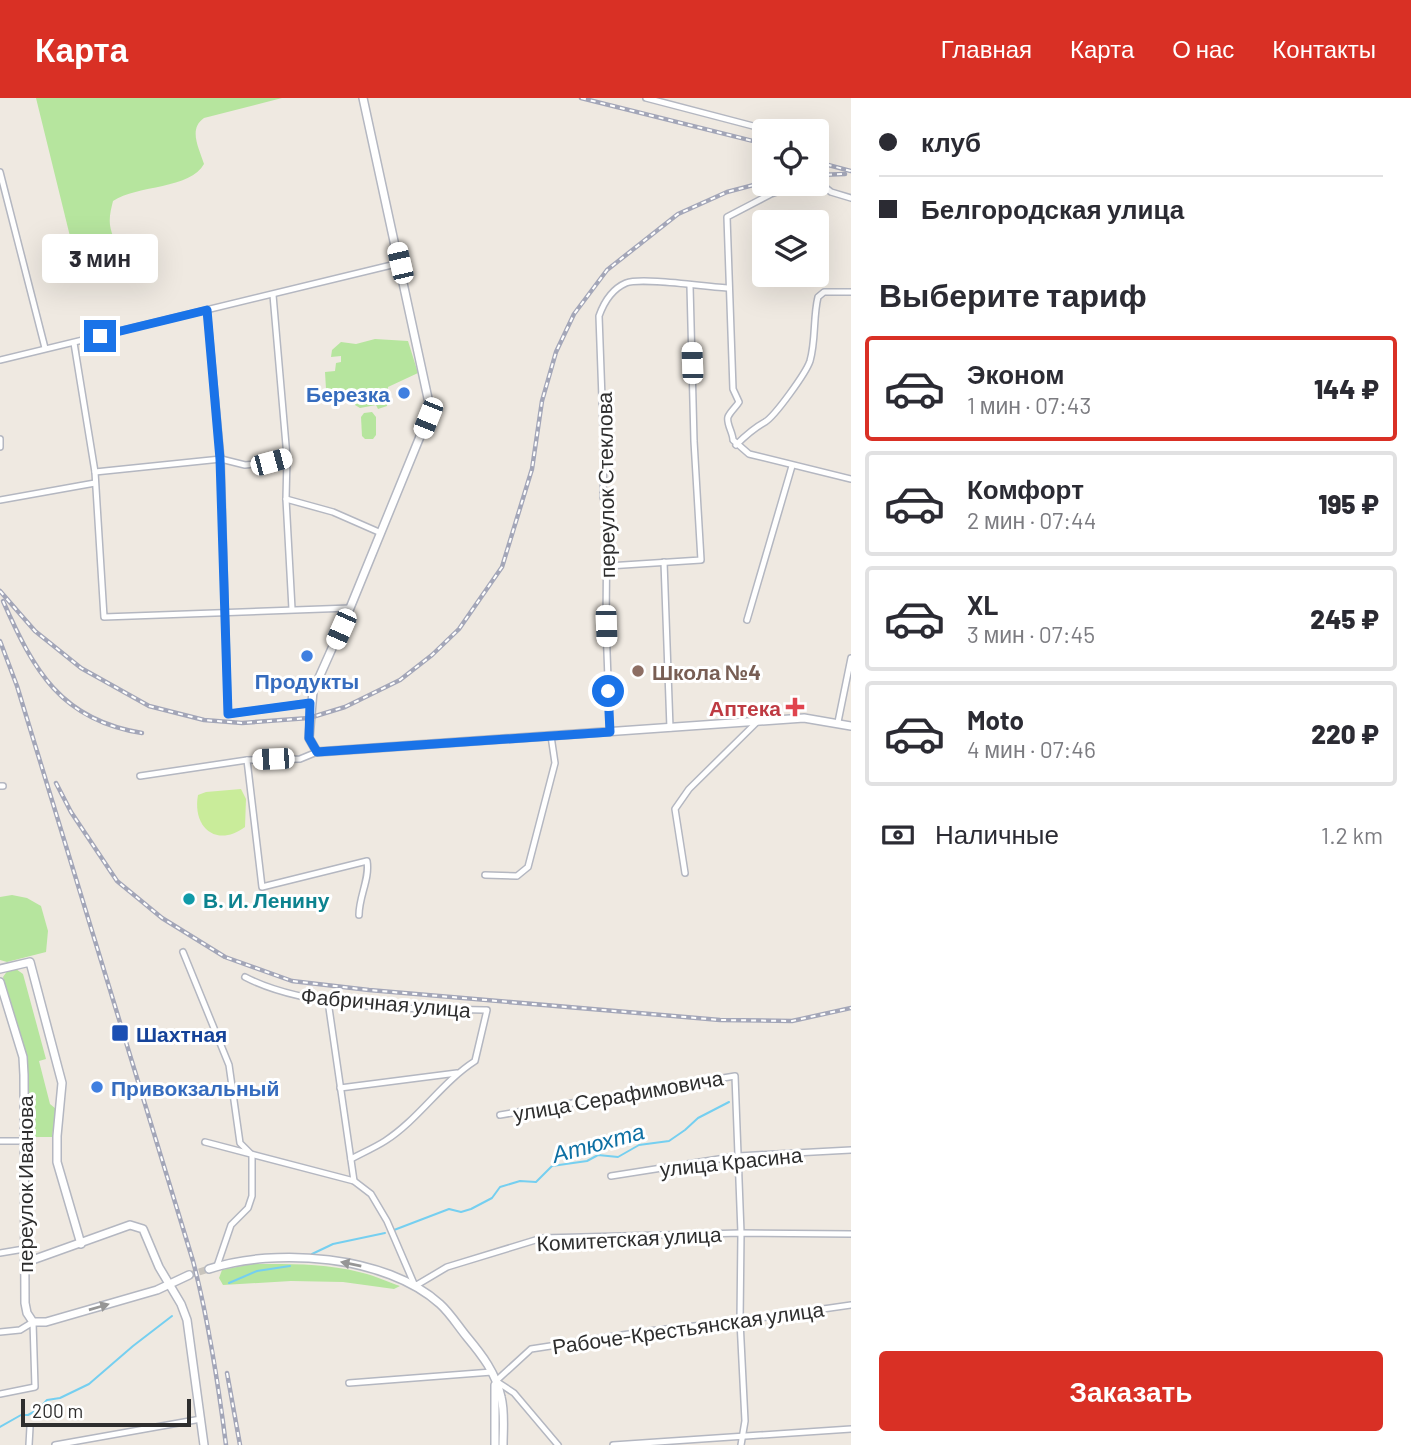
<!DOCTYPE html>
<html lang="ru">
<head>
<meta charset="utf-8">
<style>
  :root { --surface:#fff; --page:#f7f7f7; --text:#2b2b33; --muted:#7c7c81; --line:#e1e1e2; --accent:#d93025 }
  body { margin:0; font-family:Barlow,sans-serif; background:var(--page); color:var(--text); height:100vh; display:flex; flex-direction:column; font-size:26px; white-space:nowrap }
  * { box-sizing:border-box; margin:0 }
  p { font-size:23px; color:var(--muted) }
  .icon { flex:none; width:38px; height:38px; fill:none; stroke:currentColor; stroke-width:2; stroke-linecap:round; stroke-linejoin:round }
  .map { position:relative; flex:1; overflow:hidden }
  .side { display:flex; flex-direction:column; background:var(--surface); width:560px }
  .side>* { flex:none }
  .top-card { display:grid; align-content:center; height:154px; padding:0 28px; background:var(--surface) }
  .controls { position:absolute; left:752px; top:21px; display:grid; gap:14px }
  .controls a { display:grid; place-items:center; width:77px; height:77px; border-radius:7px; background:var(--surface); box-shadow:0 7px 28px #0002; font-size:35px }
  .scale { position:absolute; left:21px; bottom:18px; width:170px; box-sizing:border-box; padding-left:7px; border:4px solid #2e2e2e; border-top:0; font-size:19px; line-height:24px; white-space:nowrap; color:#2e2e2e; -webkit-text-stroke:5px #fff; paint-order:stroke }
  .end { position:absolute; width:32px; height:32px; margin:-16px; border:9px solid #1a73e8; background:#fff; box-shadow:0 0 0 4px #fff }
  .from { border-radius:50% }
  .bubble { position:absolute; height:49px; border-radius:7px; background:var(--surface); box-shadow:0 7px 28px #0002; font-size:23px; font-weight:800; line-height:49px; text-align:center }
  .car { position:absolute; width:21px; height:42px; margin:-21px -10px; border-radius:9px; box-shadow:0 0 5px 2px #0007; background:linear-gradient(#fff 24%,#345 0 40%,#fff 0 76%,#345 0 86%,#fff 0) }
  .top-card b { display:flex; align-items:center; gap:24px; height:66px; font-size:26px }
  .top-card b+b { border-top:2px solid var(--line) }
  .top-card i { width:18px; height:18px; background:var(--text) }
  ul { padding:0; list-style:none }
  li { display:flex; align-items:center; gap:21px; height:105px; margin:0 14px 10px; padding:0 14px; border:4px solid var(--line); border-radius:7px }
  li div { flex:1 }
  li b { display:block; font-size:26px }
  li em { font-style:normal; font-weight:800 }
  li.selected { border-color:var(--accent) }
  li>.icon { width:63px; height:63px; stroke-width:1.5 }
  h2 { padding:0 28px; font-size:32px; line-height:84px }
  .pay { display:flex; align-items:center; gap:18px; height:77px; padding:0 28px; font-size:26px }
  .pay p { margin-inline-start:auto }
  .button { display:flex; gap:14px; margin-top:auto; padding:14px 28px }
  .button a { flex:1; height:80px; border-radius:7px; background:var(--accent); color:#fff; font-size:28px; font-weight:800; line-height:80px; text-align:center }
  header { display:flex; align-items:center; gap:42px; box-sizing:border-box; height:98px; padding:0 35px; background:var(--accent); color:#fff }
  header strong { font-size:33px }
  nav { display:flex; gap:38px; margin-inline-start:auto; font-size:24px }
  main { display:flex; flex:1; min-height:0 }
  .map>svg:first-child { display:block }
  .green { fill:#b6e59e }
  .pitch { fill:#c9ec9a }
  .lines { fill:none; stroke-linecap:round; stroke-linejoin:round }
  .stream { stroke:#75cff0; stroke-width:2 }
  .secondary-tunnel { stroke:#c8c4bd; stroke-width:7; stroke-dasharray:7 3.5; stroke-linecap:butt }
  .street-casing { stroke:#b4b7c1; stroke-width:8 }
  .secondary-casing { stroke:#b4b7c1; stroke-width:10 }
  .street { stroke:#fff; stroke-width:5 }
  .secondary { stroke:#fff; stroke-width:7 }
  .rail-casing { stroke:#a3a6b8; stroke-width:4.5 }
  .rail { stroke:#fff; stroke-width:2; stroke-dasharray:5; stroke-linecap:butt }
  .oneway { fill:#969696 }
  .route { stroke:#1a73e8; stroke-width:9 }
  .shop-dot { fill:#3f7fe0; stroke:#fff; stroke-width:2.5 }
  .education-dot { fill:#8d6e63; stroke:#fff; stroke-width:2.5 }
  .health-dot { fill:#e0444e; stroke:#fff; stroke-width:2.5 }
  .culture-dot { fill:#0f9aa8; stroke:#fff; stroke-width:2.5 }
  .transit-dot { fill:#1a4fb4; stroke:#fff; stroke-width:2.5 }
  .labels { text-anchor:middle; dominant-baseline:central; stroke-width:6; stroke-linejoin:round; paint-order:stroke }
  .shop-label { font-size:21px; font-weight:bold; fill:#366cbe; stroke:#fff; text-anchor:end }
  .street-label { font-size:21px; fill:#2e2e2e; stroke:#fff }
  .education-label { font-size:21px; font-weight:bold; fill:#785e54; stroke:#fff; text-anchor:start }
  .health-label { font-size:21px; font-weight:bold; fill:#be3a42; stroke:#fff; text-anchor:end }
  .culture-label { font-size:21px; font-weight:bold; fill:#0d838f; stroke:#fff; text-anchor:start }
  .transit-label { font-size:21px; font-weight:bold; fill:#164399; stroke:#fff; text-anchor:start }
  .water-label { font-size:23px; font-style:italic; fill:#0d6fa3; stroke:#fff }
</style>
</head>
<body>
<header>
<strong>Карта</strong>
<nav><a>Главная</a><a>Карта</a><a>О нас</a><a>Контакты</a></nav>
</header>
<main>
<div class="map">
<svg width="851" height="1347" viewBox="0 0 851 1347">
  <rect width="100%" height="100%" fill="#efe9e1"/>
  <g class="green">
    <path d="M36 0H282L204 20C188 31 199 50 204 66 191 91 137 87 113 103 111 111 109 119 110 127 112 143 127 161 119 177L87 185 80 179Z"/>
    <polygon points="375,241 408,243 418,275 388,289 387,308 378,311 376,307 360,310 355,307 354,300 336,302 335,291 326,291 325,274 335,273 336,265 341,264 341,258 331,259 332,252 341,244 356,246"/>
    <polygon points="372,314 376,319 376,337 373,341 365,341 362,338 361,319 364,315"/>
    <polygon points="12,797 27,800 41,808 48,833 46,854 7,864 0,862 0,799"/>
    <polygon points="16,871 23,876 46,961 39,963 50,1006 56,1011 52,1039 31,1039 27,961 3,879 8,872"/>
    <path d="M252 1166C288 1166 327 1165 363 1175 376 1178 388 1184 400 1188L394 1191 343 1184 291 1183 223 1187 219 1180 222 1172Z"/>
  </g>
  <path class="pitch" d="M241 691 246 701 245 729C217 750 192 730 198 697L206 694Z"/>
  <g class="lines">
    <g class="stream">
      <polyline points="394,1132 449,1111 461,1114 471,1111 492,1100 500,1089 520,1083 536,1084 552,1068 587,1063 598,1057 618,1059 639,1047 669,1043 685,1032 698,1020 729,1004"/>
      <polyline points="312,1156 333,1146 385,1135"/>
      <polyline points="229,1185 257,1173 290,1168"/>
      <polyline points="0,1329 21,1317 28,1317 39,1311 47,1302 60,1300 89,1286 133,1248 172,1218"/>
    </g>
    <polyline class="secondary-tunnel" points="189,1177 209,1171"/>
    <defs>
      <g id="street">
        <polyline points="646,0 753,28"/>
        <polyline points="0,74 45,250"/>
        <polyline points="817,83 831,94 851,100"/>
        <path d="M800 86 771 96 727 119 733 291 739 304C736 309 730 314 728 319 726 325 733 335 733 342L749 356 851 381"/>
        <polyline points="273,197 287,359 286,401 292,511"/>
        <polyline points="207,212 221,361 228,616 310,605"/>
        <polyline points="74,245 95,374 104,519 350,510"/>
        <polyline points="0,262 400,165"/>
        <polyline points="0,341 0,349"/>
        <path d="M736 347C746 337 754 330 765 324 775 318 806 275 810 263 816 242 813 219 818 199L824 194H851"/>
        <polyline points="95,374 221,361 245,367 257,366 287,359"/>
        <polyline points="286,401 333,414 381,435"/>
        <polyline points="0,402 95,385"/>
        <polyline points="664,464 670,630"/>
        <polyline points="608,468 701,462 694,343 690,188"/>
        <polyline points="747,522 792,368"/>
        <polyline points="838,624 851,560"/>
        <path d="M610 634 606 528 607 413 603 399 604 356 599 218C604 204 612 191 626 185 642 179 707 189 729 190"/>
        <path d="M247 662 262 789 367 763C370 781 359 798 359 817"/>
        <polyline points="140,678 247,662 300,661 317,654"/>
        <polyline points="0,688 3,688"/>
        <polyline points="685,775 675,711 689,691 757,624"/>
        <polyline points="485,777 517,778 528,769 555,665 551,638"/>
        <polyline points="183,854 229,967 240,1045 252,1057 252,1098 248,1110 231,1127 217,1168"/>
        <path d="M245 879C308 912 416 911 487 912L475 963C441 985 419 1021 385 1043 374 1050 362 1055 351 1061"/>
        <polyline points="328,903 354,1083"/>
        <polyline points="340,990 457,975"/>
        <polyline points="500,1017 735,978 741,1135 740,1223 745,1323 741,1347"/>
        <polyline points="0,1043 23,1043"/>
        <polyline points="205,1044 354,1083 371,1096 387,1123 415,1188 447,1169 542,1140 741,1135 851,1136"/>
        <polyline points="611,1078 738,1058 851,1052"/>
        <polyline points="0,1155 24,1151"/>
        <polyline points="0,1234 20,1232 33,1224 35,1289 0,1296"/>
        <polyline points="349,1285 492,1274"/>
        <polyline points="29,1347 30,1329"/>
        <polyline points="55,1347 201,1321"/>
        <polyline points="558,1347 514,1295 496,1283 531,1251 648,1233 740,1223 851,1207"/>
        <polyline points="613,1347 851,1331"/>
      </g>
      <g id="secondary">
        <polyline points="363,0 429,305 428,319 350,510 313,593 309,640 317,654 804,620 851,628"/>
        <polyline points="0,871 30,864 62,985 57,1038 57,1064 81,1146"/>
        <polyline points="0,884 23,959 24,977 25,1205 27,1215 33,1224 46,1224 157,1192 189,1177"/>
        <polyline points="24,1165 130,1127 143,1131 159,1169 181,1206 187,1222 204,1347"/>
        <path d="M209 1171C275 1149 386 1157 440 1206 450 1215 458 1228 467 1239 482 1257 496 1275 501 1299 505 1314 503 1332 503 1347"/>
        <polyline points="495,1347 495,1287"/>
      </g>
    </defs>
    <use href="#street" class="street-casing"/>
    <use href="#secondary" class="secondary-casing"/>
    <use href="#street" class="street"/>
    <use href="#secondary" class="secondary"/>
    <defs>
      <g id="rail">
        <polyline points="581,0 765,46"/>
        <polyline points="817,64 851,73"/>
        <polyline points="817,77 845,76"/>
        <polyline points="0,493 35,533 81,570 149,608 204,622 242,625 309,620 345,609 400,582 432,557 459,531 502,469 532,371 542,303 556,254 574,216 607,172 678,116 727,94 765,84"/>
        <path d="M3 503C34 573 61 622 142 635"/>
        <path d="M0 543 17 588 193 1163C209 1224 218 1284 226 1347"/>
        <polyline points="56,685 71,714 117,783 162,820 225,859 292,883 369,892 720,922 792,923 851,910"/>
        <polyline points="227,1275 240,1347"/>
      </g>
    </defs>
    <use href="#rail" class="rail-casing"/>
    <use href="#rail" class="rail"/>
  </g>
  <defs><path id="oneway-solid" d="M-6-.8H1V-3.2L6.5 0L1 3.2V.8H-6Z" transform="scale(1.75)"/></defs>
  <g class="oneway">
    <use href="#oneway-solid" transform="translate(351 1166) rotate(-169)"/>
    <use href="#oneway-solid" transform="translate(99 1209) rotate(-16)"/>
  </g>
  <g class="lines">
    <polyline class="route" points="100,238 207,212 220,361 228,616 310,605 309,640 317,654 610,634 608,593"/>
  </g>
  <g class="shop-dot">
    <circle cx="404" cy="295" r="7"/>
    <circle cx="307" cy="558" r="7"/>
    <circle cx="97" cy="989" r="7"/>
  </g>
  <circle class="education-dot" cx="638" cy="573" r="7"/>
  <path class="health-dot" d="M791.5 598.5h7v7h7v7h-7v7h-7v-7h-7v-7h7z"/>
  <circle class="culture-dot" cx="189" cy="801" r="7"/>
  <rect class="transit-dot" x="111" y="926" width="18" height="18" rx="3.5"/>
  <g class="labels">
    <g class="shop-label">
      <text x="390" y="295">Березка</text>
      <text x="307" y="582" text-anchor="middle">Продукты</text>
      <text x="111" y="989" text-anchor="start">Привокзальный</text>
    </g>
    <g class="street-label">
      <text transform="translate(605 387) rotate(-91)">переулок Стеклова</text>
      <text transform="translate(386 904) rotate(5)">Фабричная улица</text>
      <text transform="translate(618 997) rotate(-10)">улица Серафимовича</text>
      <text transform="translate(731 1063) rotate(-6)">улица Красина</text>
      <text transform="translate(24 1086) rotate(-90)">переулок Иванова</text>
      <text transform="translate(629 1140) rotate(-3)">Комитетская улица</text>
      <text transform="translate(688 1229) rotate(-8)">Рабоче-Крестьянская улица</text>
    </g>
    <g class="education-label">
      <text x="652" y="573">Школа №4</text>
    </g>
    <g class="health-label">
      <text x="781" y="609">Аптека</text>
    </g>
    <g class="culture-label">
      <text x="203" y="801">В. И. Ленину</text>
    </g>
    <g class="transit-label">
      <text x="136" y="935">Шахтная</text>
    </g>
    <g class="water-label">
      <text transform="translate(598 1044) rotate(-15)">Атюхта</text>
    </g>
  </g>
</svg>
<div class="controls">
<a><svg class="icon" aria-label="locate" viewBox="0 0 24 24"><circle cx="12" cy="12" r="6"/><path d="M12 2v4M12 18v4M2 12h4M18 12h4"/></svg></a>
<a><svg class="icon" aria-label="layers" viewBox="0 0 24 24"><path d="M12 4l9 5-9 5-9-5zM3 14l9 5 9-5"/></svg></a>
</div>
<div class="scale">200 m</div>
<i class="end from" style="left:608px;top:593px"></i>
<i class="end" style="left:100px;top:238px"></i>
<div class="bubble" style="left:42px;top:136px;width:116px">3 мин</div>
<i class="car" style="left:400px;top:165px;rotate:347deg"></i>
<i class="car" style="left:692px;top:265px;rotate:358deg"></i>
<i class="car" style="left:428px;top:320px;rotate:202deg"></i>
<i class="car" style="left:271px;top:364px;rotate:75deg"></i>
<i class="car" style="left:606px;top:528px;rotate:178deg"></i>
<i class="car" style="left:341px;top:531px;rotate:204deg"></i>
<i class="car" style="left:273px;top:661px;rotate:268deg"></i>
</div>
<section class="side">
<div class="top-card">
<b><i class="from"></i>клуб</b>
<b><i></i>Белгородская улица</b>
</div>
<h2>Выберите тариф</h2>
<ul>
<li class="selected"><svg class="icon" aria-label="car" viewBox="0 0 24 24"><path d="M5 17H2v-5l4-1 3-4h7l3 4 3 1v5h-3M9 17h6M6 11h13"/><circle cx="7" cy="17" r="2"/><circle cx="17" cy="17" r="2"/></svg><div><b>Эконом</b><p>1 мин · 07:43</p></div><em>144 ₽</em></li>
<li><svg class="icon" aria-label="car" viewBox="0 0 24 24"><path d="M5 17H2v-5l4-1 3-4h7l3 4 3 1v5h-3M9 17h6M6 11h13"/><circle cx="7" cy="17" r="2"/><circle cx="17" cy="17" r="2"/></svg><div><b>Комфорт</b><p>2 мин · 07:44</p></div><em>195 ₽</em></li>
<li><svg class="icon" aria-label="car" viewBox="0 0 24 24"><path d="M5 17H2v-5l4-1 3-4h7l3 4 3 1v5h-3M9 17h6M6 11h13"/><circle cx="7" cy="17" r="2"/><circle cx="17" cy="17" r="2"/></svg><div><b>XL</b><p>3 мин · 07:45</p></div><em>245 ₽</em></li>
<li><svg class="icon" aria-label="car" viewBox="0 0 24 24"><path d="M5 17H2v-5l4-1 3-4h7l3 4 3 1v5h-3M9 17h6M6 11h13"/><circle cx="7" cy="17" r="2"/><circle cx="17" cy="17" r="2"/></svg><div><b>Moto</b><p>4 мин · 07:46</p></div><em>220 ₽</em></li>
</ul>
<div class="pay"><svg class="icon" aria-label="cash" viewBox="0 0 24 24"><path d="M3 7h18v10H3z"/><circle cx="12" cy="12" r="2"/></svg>Наличные<p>1.2 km</p></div>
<div class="button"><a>Заказать</a></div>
</section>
</main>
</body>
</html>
